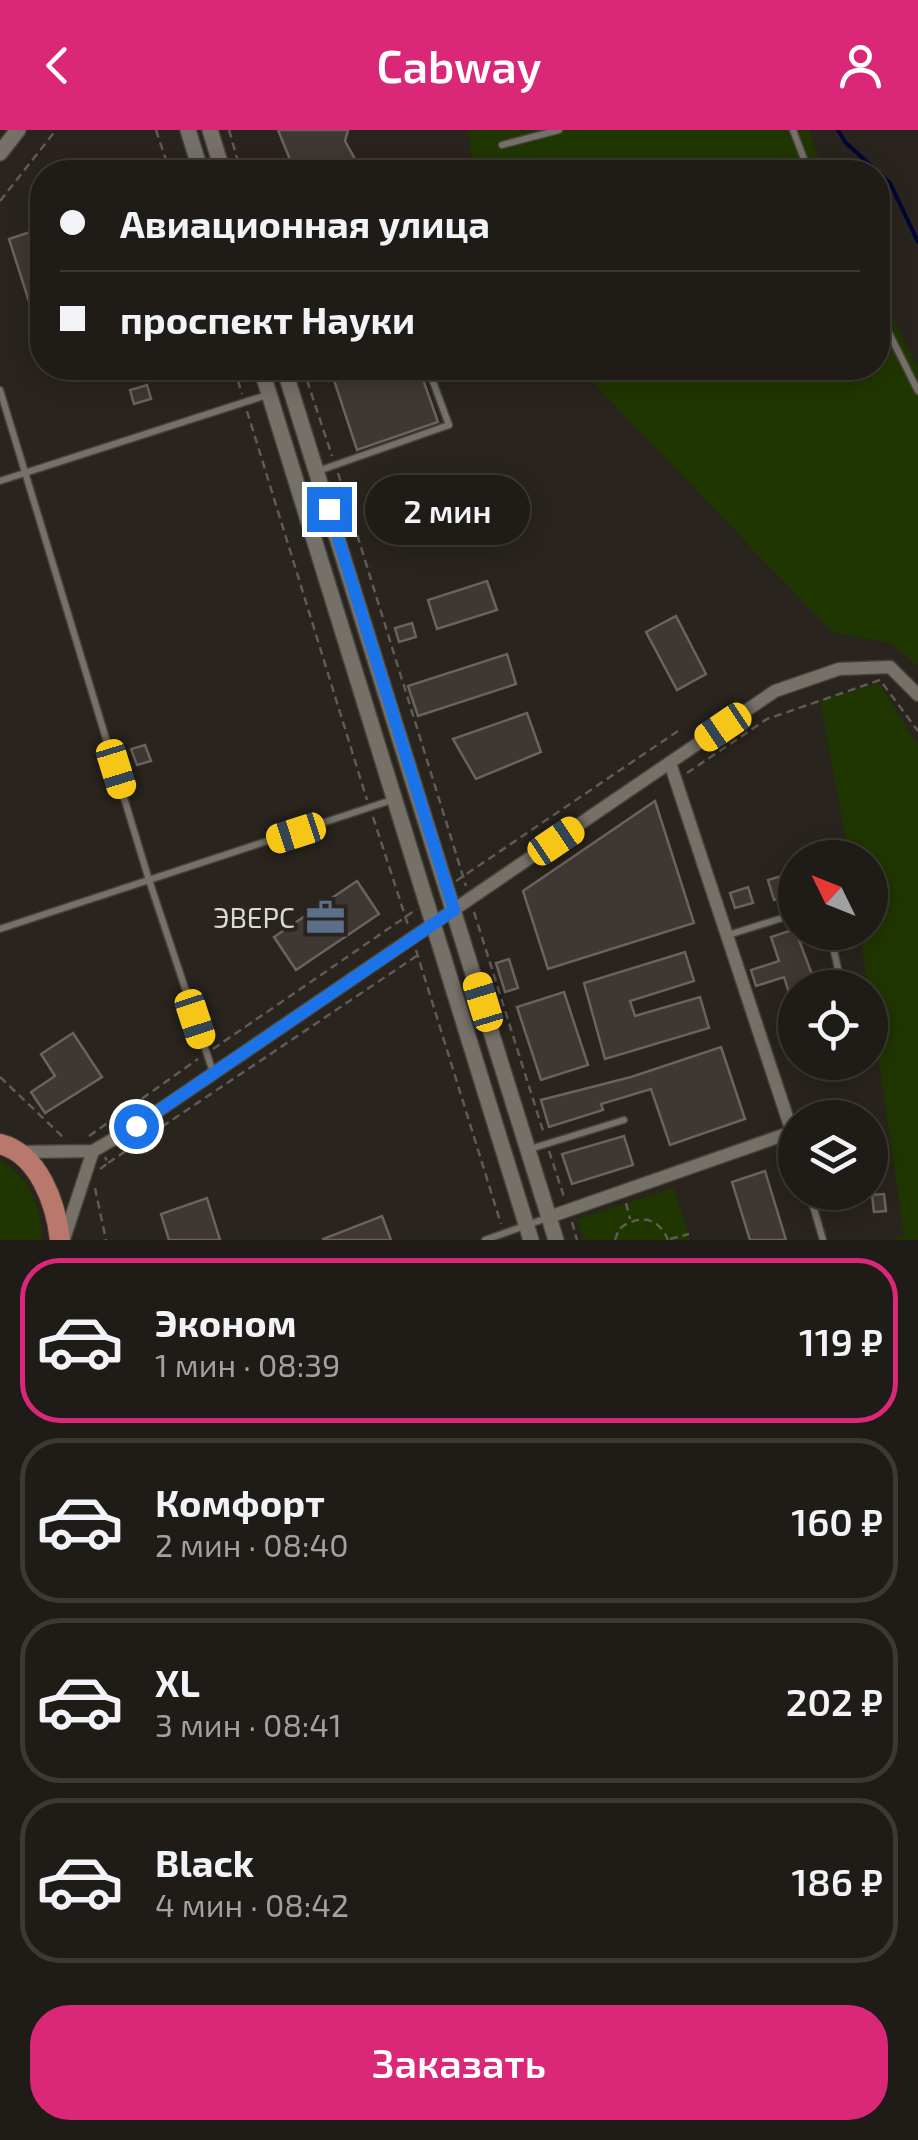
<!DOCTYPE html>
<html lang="ru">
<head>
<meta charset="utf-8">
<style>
  :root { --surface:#1f1b16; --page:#27241f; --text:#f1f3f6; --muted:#a1a1a1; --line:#3c3935; --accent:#db2777 }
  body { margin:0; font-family:"Exo 2",sans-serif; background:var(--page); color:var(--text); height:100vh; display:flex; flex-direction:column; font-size:38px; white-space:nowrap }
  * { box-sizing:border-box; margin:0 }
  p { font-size:32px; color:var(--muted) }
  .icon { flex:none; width:55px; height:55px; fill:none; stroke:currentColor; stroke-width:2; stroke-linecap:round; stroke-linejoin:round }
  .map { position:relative; height:1110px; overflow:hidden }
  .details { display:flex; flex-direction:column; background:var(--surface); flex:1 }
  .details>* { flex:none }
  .top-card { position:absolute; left:30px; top:30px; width:860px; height:220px; border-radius:40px; box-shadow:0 5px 25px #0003,0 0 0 2px var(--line); display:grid; align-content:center; height:220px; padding:0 30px; background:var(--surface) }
  .needle { width:65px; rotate:313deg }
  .fabs { position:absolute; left:778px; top:710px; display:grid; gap:20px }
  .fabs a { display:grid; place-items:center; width:110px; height:110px; border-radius:50%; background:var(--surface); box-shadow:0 5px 25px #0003,0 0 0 2px var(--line); font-size:50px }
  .end { position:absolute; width:45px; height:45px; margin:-22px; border:12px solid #1a73e8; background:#fff; box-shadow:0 0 0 5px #fff }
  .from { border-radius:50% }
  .bubble { position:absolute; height:70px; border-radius:35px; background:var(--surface); box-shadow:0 5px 25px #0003,0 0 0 2px var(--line); font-size:32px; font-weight:600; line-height:70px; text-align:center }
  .car { position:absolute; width:30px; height:60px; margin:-30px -15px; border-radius:12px; box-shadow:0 0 8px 2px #0007; background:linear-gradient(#f5c518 24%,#345 0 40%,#f5c518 0 76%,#345 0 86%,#f5c518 0) }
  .top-card b { display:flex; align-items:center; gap:35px; height:95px; font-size:38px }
  .top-card b+b { border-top:2px solid var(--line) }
  .top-card i { width:25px; height:25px; background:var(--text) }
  ul { padding:18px 0 0; list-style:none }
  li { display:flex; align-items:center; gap:30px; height:165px; margin:0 20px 15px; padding:0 10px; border:5px solid var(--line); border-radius:40px }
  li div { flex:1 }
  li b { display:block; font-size:38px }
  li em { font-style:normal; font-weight:600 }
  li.selected { border-color:var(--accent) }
  li>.icon { width:90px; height:90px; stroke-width:1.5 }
  .primary-button { display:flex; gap:20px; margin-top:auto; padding:20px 30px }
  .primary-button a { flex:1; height:115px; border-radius:40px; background:var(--accent); color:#fff; font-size:40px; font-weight:600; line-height:115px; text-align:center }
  header { display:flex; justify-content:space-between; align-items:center; height:130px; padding:0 30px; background:var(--accent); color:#fff; font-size:45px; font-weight:600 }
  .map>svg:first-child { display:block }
  .green { fill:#203601 }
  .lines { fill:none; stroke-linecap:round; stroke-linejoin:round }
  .stream { stroke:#000637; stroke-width:4 }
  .building { fill:#3f3733; stroke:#6b625d; stroke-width:2.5 }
  .service-casing { stroke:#46423c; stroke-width:9 }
  .minor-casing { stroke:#46423c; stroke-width:15 }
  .tertiary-casing { stroke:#46423c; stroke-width:18 }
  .primary-casing { stroke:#46423c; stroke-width:22 }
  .path { stroke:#5f5a54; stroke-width:2.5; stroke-dasharray:8 5; stroke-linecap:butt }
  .service { stroke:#757068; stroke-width:6 }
  .minor { stroke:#757068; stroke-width:12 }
  .tertiary { stroke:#757068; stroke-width:15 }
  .primary { stroke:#ba776b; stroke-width:20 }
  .route { stroke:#1a73e8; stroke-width:12 }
  .labels { text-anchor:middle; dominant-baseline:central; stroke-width:8; stroke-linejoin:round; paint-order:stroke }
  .poi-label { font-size:28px; fill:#dcd9d4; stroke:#29241d; text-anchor:end }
</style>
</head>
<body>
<header><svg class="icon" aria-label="back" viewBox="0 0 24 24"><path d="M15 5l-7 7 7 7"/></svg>Cabway<svg class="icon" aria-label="person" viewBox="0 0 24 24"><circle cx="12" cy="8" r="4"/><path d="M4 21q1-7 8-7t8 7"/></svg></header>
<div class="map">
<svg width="918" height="1110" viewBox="0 0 918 1110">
  <rect width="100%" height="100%" fill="#29241d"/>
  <g class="green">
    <polygon points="468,0 809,0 823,42 473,42"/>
    <polygon points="878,159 918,238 918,536 890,513 832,502 579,238 878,238"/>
    <polygon points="879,553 918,616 918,1110 892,1110 904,1105 860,803 870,802 870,728 849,727 820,570"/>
    <path d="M0 1030C30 1048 41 1076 42 1110H0Z"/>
    <polygon points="674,1058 690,1110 584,1110 577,1089"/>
  </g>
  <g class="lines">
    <polyline class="stream" points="838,0 845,12 890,53 918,112"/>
  </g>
  <g class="building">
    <polygon points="278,0 348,0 345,11 355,29 354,42 288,42 289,27"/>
    <polygon points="42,98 42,209 41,209 9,109"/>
    <polygon points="330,238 419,238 438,292 357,320"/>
    <polygon points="147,255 151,269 134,274 130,260"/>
    <polygon points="487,451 497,480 437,499 428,470"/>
    <polygon points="676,486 706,544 677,560 646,502"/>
    <polygon points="412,493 416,507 399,512 395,498"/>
    <polygon points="507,524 516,554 418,586 408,556"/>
    <polygon points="527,583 541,622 476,649 453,609"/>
    <polygon points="145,615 151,631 137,635 131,619"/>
    <polygon points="655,671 694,793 548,839 523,761"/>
    <polygon points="795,742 795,764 774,770 768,750"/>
    <polygon points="357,751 379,784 296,840 274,807"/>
    <polygon points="748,757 753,773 735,778 730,763"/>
    <polygon points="795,799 817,858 795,858 793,876 784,847 756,856 751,840 779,831 771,807"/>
    <polygon points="685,822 694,851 630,871 635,886 700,867 709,898 605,929 584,853"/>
    <polygon points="509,829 518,858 505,862 496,833"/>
    <polygon points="564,862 588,935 541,950 517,877"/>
    <polygon points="73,903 102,947 45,983 31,962 55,946 41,924"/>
    <polygon points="721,917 745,989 670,1015 651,959 601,974 603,980 549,997 541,970 631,947"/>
    <polygon points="624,1006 633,1035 572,1054 562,1024"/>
    <polygon points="765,1041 786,1110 750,1110 732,1052"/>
    <polygon points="884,1064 886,1081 874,1082 872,1065"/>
    <polygon points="207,1068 220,1110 169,1110 161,1084"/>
    <polygon points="382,1086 391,1110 323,1110 323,1109"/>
  </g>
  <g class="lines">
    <defs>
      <g id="service">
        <polyline points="793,0 809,42"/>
        <polyline points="502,15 559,0"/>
        <polyline points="878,181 918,261"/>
        <polyline points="0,260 149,750 213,942"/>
        <polyline points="318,341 449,295 428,238"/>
        <polyline points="0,351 270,264"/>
        <polyline points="0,799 392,670"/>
        <polyline points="830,802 842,858"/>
        <polyline points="728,805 795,784"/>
        <polyline points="789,915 795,912"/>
        <polyline points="530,1019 624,990"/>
        <polyline points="809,1062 823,1110"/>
        <polyline points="485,1110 547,1088"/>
      </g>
      <g id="minor">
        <polyline points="19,1022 93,1021 136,996 775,561 839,539 890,537 918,565"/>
        <polyline points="549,1087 792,1002 670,633"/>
        <polyline points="64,1109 93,1021"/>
      </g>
      <g id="tertiary">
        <polyline points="188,0 201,42"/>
        <polyline points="210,0 223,42"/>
        <polyline points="0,23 18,0"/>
        <polyline points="261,238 531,1110"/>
        <polyline points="284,238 556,1110"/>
      </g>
      <path id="primary" d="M0 1014C39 1024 56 1074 60 1110"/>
    </defs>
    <use href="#service" class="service-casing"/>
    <use href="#minor" class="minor-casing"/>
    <use href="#tertiary" class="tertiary-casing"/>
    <use href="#primary" class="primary-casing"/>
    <g class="path">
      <polyline points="156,0 170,42"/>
      <polyline points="229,0 241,42"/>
      <polyline points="0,71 56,0"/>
      <polyline points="234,238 242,264"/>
      <polyline points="303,238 332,326"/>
      <polyline points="247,281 367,670"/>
      <polyline points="338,343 466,756"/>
      <polyline points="687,643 767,589 880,550 918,601"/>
      <polyline points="373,687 409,798"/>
      <polyline points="456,751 678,601"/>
      <polyline points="474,782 544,1004"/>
      <polyline points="416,820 501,1094"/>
      <polyline points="213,919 417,779"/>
      <polyline points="0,947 65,1009"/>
      <polyline points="89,1006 198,929"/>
      <polyline points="549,1021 565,1070"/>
      <polyline points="108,1033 418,825"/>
      <polyline points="100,1039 108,1033 105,1027"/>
      <polyline points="95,1058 106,1110"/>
      <polyline points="626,1073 630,1089"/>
      <polyline points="572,1092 577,1110"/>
      <polyline points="670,1109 689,1104"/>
      <path d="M615 1110 619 1099C639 1084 658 1086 668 1110"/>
    </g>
    <use href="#service" class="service"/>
    <use href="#minor" class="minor"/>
    <use href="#tertiary" class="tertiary"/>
    <use href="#primary" class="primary"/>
  </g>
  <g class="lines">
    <polyline class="route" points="136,996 454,780 329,379"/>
  </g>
  <defs>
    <symbol id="office-bare" viewBox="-9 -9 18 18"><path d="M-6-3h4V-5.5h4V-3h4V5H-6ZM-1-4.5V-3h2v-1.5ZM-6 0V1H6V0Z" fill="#5c6f8a" stroke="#29241d" stroke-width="2.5" paint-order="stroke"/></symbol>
  </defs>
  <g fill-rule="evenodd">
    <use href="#office-bare" x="298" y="760" width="55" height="55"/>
  </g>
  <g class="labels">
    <g class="poi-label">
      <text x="295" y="787">ЭВЕРС</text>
    </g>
  </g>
</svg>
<div class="fabs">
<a><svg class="needle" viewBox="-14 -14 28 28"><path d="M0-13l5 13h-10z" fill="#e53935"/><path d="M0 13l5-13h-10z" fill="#a1a1a1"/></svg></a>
<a><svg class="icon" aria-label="locate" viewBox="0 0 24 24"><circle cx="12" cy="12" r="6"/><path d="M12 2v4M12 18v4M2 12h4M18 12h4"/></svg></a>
<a><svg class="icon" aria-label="layers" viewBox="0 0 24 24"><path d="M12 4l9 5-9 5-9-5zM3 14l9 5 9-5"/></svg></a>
</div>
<i class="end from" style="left:136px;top:996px"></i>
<i class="end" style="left:329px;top:379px"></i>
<div class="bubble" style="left:365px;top:345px;width:165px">2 мин</div>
<i class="car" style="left:723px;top:597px;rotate:236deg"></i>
<i class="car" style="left:116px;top:639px;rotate:163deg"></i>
<i class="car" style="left:296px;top:703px;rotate:252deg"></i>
<i class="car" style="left:556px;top:711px;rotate:56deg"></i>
<i class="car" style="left:483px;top:872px;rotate:343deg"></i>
<i class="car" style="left:195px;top:889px;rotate:162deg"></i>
<div class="top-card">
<b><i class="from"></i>Авиационная улица</b>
<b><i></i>проспект Науки</b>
</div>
</div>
<section class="details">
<ul>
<li class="selected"><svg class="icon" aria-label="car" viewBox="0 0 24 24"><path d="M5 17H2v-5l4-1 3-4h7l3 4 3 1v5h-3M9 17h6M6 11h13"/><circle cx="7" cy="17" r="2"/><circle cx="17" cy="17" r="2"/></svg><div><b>Эконом</b><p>1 мин · 08:39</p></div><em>119 ₽</em></li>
<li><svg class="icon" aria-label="car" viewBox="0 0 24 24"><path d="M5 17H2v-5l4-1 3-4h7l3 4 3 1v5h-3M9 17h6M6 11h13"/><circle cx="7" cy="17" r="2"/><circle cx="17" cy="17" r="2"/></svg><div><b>Комфорт</b><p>2 мин · 08:40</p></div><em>160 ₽</em></li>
<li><svg class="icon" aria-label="car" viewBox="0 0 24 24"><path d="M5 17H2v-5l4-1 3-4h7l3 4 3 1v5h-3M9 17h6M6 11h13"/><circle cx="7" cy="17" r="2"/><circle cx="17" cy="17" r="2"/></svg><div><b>XL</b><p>3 мин · 08:41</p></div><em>202 ₽</em></li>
<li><svg class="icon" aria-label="car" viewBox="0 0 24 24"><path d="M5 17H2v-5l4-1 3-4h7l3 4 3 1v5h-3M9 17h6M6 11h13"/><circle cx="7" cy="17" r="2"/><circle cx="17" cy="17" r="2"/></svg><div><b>Black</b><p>4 мин · 08:42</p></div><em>186 ₽</em></li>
</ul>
<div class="primary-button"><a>Заказать</a></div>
</section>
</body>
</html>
